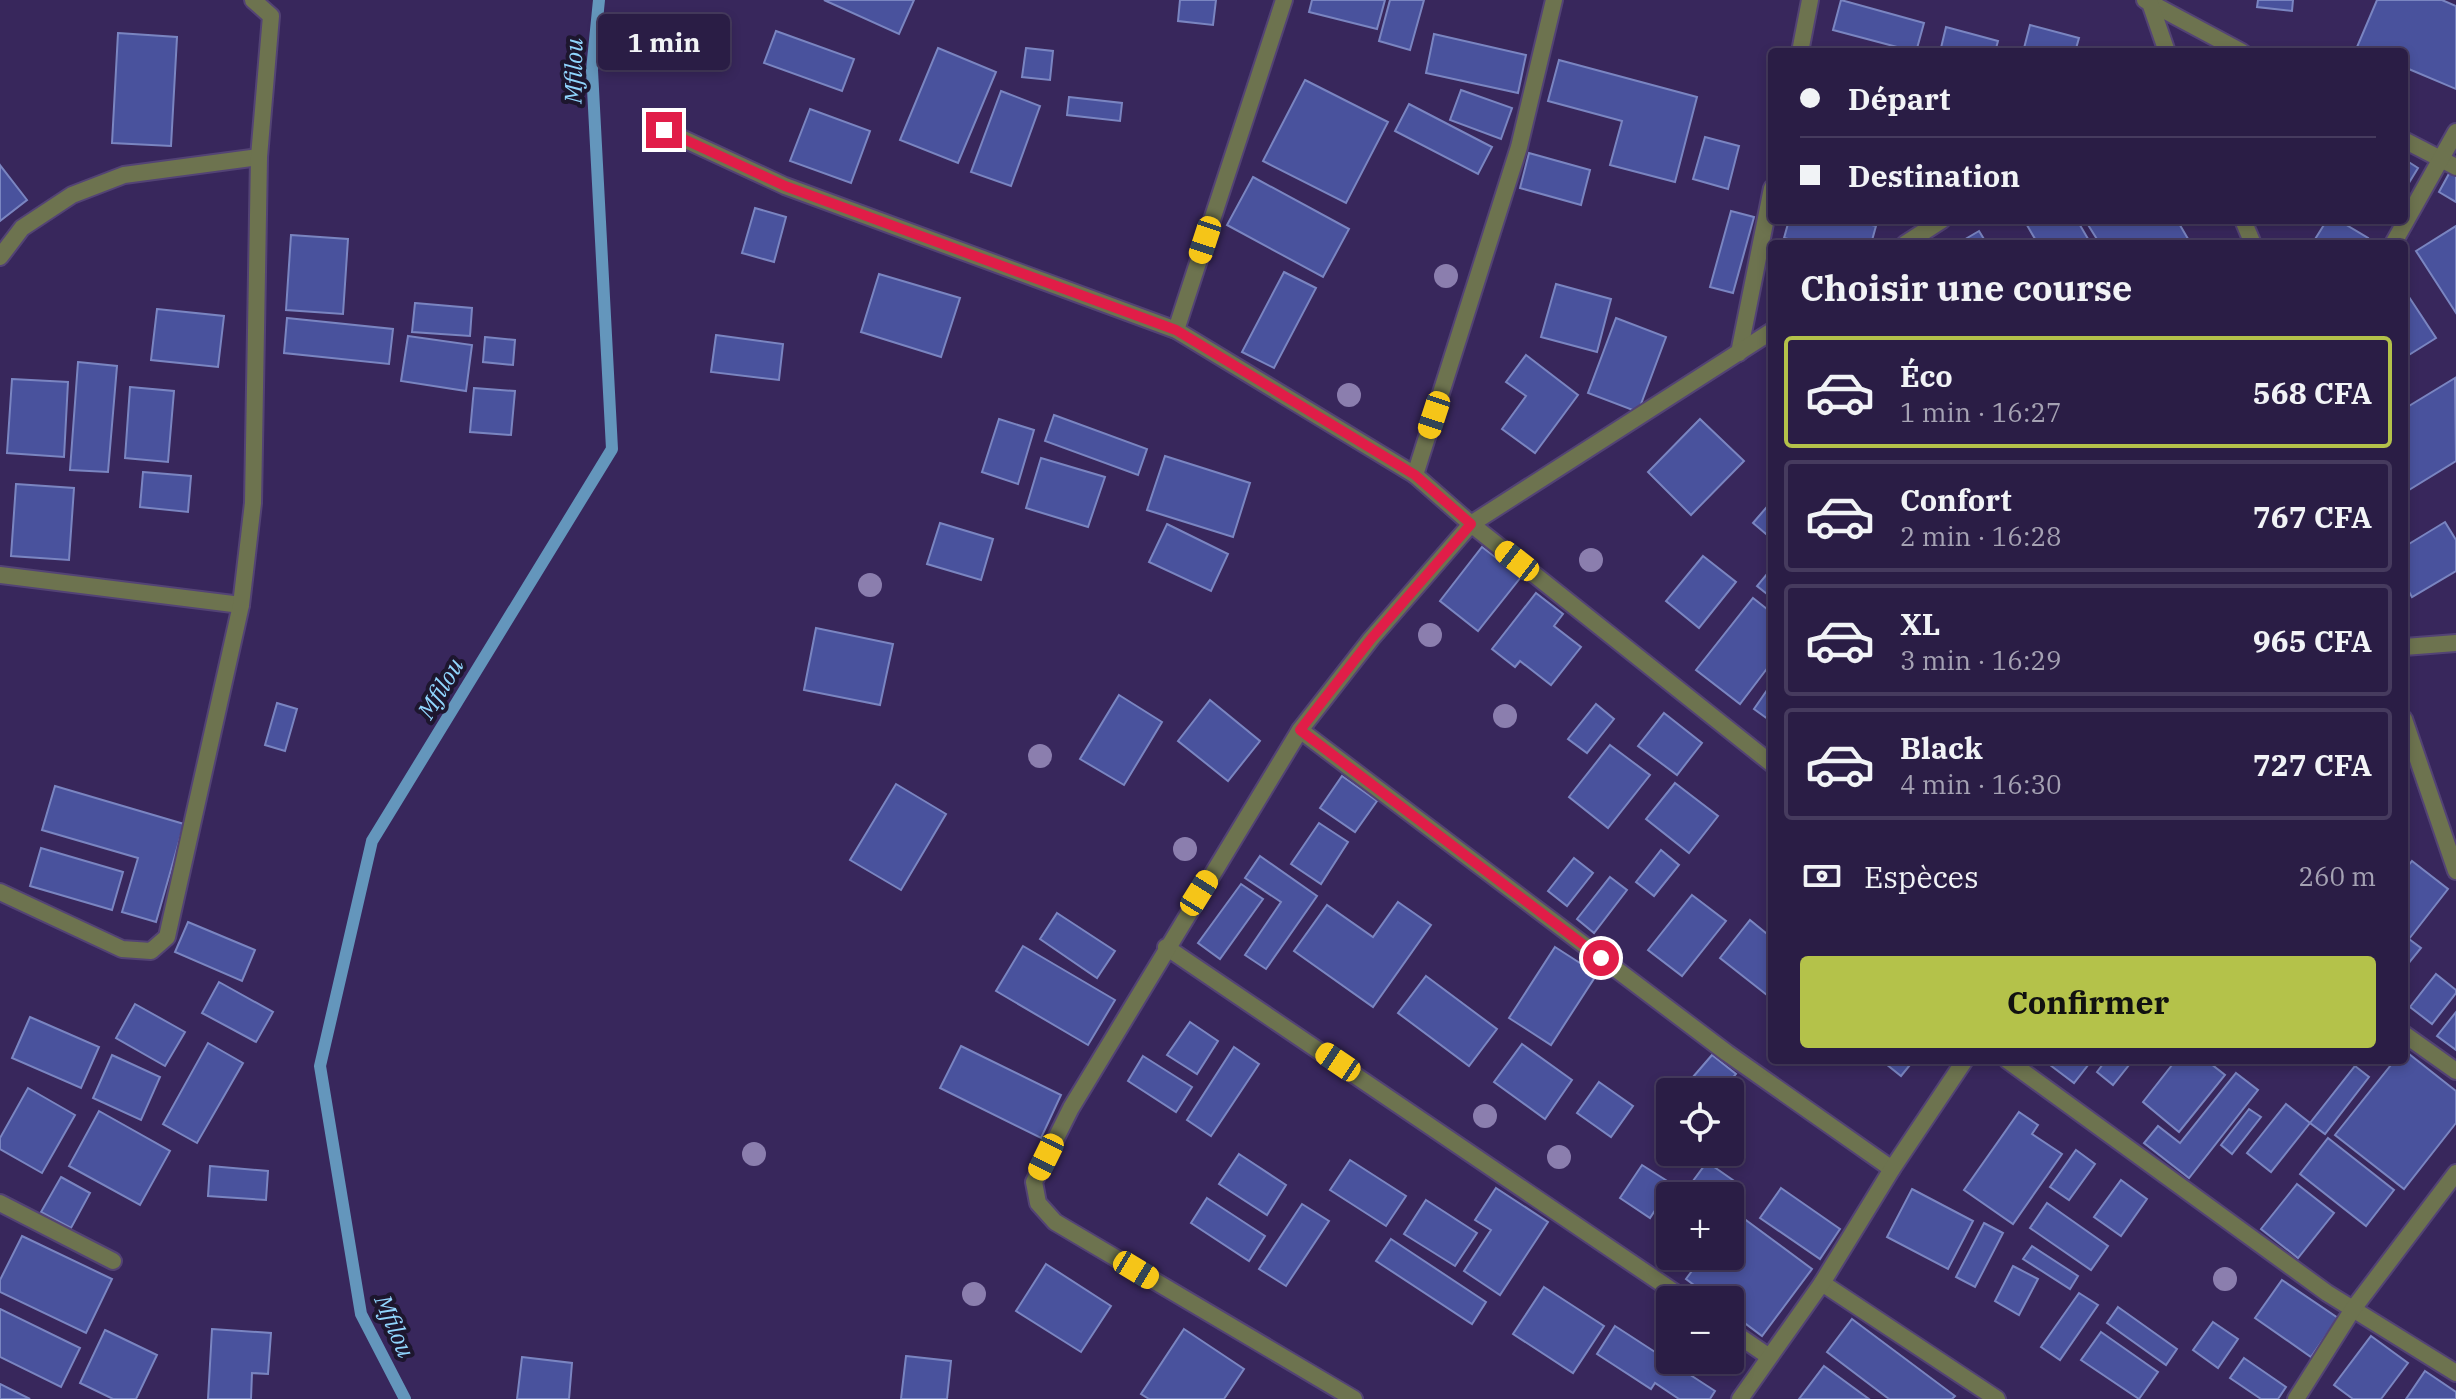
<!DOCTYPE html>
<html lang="fr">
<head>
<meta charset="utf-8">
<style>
  :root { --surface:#2a1d45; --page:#32264c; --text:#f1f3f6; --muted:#a5a2b3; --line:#463b5e; --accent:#b4c24a }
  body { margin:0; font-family:"IBM Plex Serif",serif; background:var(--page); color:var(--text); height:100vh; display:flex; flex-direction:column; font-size:30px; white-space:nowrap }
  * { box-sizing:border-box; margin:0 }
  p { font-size:26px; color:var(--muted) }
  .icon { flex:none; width:44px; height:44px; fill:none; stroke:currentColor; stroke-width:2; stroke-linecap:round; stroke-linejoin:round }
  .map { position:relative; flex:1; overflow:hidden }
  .drawer { position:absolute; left:1768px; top:240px; width:640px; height:824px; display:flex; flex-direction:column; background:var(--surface); border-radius:8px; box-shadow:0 4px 12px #0003,0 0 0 2px var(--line) }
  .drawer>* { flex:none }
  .top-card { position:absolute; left:1768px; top:48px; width:640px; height:176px; border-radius:8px; box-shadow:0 4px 12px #0003,0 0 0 2px var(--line); display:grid; align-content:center; height:176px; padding:0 32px; background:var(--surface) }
  .controls { position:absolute; left:1656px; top:1078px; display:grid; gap:16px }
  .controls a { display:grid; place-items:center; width:88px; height:88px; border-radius:8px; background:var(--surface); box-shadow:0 4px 12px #0003,0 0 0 2px var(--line); font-size:40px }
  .end { position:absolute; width:36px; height:36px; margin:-18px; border:10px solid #e11d48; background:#fff; box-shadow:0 0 0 4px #fff }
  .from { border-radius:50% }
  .bubble { position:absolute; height:56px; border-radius:8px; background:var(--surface); box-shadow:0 4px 12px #0003,0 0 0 2px var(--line); font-size:26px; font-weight:700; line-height:56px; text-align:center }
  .car { position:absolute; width:24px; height:48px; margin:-24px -12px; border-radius:10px; box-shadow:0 0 6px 2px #0007; background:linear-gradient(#f5c518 24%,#345 0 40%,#f5c518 0 76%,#345 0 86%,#f5c518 0) }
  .top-card b { display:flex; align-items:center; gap:28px; height:76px; font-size:30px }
  .top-card b+b { border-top:2px solid var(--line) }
  .top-card i { width:20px; height:20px; background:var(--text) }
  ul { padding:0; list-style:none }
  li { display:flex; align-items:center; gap:24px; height:112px; margin:0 16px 12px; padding:0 16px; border:4px solid var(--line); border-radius:8px }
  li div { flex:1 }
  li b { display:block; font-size:30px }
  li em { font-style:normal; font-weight:700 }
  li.current { border-color:var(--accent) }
  li>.icon { width:72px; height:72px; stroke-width:1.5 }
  h2 { padding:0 32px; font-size:36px; line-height:96px }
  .pay { display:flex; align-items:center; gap:20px; height:88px; padding:0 32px; font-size:30px }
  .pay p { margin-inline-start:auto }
  .primary-button { display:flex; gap:16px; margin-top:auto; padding:16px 32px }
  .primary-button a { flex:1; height:92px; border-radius:8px; background:var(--accent); color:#111; font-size:32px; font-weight:700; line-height:92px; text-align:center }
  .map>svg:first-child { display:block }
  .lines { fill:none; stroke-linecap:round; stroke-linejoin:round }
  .stream { stroke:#6496bc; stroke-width:12 }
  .building { fill:#49529d; stroke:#7a85c1; stroke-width:2 }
  .minor-casing { stroke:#534375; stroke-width:20 }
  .minor { stroke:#6d734f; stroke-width:16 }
  .tree { fill:#8b7eae }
  .route { stroke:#e11d48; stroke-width:10 }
  .labels { text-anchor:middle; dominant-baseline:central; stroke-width:8; stroke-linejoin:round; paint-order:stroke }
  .water-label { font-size:24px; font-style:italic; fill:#91d6fe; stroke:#1d162e }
</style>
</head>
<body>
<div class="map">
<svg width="2456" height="1399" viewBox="0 0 2456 1399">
  <rect width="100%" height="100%" fill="#38275c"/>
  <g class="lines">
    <polyline class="stream" points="405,1399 361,1314 320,1066 372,841 612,449 592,70 599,0"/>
  </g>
  <g class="building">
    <polygon points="824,0 914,0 899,34"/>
    <polygon points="1180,0 1216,0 1213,25 1178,21"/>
    <polygon points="1312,0 1385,0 1377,29 1309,12"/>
    <polygon points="1390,0 1424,0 1410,50 1379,41"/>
    <polygon points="1841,0 1924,23 1916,52 1833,30"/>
    <polygon points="2258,0 2293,0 2292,11 2257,7"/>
    <polygon points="2377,0 2442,0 2456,6 2456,89 2404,67 2404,52 2368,52 2357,47"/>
    <polygon points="2030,25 2079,38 2075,52 2023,52"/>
    <polygon points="1946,27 1998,41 1995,52 1940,52"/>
    <polygon points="776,31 854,59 842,91 764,63"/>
    <polygon points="118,33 177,37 171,146 112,143"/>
    <polygon points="1434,34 1526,55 1518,93 1426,73"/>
    <polygon points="938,48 996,72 958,163 900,140"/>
    <polygon points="1026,48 1053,51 1050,80 1022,77"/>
    <polygon points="1559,60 1697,97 1675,182 1610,165 1622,121 1548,101"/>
    <polygon points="1305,80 1388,122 1346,203 1263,161"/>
    <polygon points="1461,90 1512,108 1501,139 1450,120"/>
    <polygon points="1001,91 1040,106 1011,186 971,172"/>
    <polygon points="1069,97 1122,103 1120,121 1067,115"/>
    <polygon points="1409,104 1492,147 1478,174 1395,131"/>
    <polygon points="810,109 870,131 851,183 790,161"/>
    <polygon points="1705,137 1739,146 1728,189 1693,179"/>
    <polygon points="1529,153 1590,170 1581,205 1520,188"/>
    <polygon points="2404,159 2418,168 2404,191"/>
    <polygon points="0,165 27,200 0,221"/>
    <polygon points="2451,170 2456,173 2456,202 2439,192"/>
    <polygon points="1253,177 1349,229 1323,277 1227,225"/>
    <polygon points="755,208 786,217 774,262 742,253"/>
    <polygon points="1731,211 1754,217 1733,293 1710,287"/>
    <polygon points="1789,220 1851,220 1876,226 1871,244 1808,244 1784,238"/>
    <polygon points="2024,220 2077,220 2091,244 2038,244"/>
    <polygon points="2085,220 2177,220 2191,244 2100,244"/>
    <polygon points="2327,220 2338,220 2368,238 2365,244 2312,244"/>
    <polygon points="2456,226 2456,313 2416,251"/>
    <polygon points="1979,231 1987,244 1957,244"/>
    <polygon points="291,235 348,239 343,314 286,310"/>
    <polygon points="1284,272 1316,288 1274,368 1242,352"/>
    <polygon points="879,274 960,298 941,357 861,332"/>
    <polygon points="1556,284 1611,299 1597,352 1541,337"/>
    <polygon points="2409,297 2436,338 2404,358 2404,301"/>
    <polygon points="415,303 472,308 470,336 412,332"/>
    <polygon points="157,309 224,316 218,367 151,360"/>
    <polygon points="287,318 393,329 389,364 284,353"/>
    <polygon points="1616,318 1666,337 1638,412 1588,393"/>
    <polygon points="716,335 783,344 779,380 711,372"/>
    <polygon points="408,336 472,345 466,391 401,381"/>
    <polygon points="485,337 515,340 513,365 483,362"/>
    <polygon points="1526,355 1578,395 1535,453 1502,429 1526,396 1506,382"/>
    <polygon points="78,362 117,366 108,472 70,470"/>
    <polygon points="2455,378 2456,461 2404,493 2404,409"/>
    <polygon points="12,379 68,382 64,457 7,453"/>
    <polygon points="130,387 174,391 168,462 125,458"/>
    <polygon points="474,388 515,391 511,435 470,432"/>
    <polygon points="1054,415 1147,449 1138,475 1045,441"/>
    <polygon points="999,419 1034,430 1018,484 982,472"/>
    <polygon points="1700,419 1744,461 1691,515 1648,472"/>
    <polygon points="1165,456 1250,483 1233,537 1147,510"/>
    <polygon points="1041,458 1105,477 1088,527 1026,508"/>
    <polygon points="143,472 191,476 188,512 140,507"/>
    <polygon points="16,484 74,488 69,560 11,556"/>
    <polygon points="1772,501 1772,539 1753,523"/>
    <polygon points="2445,522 2456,540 2456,571 2412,597 2404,583 2404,547"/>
    <polygon points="940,523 993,539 981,580 927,564"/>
    <polygon points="1167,524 1228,554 1211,591 1149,562"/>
    <polygon points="1482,547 1521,577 1478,631 1440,601"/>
    <polygon points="1703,556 1736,582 1699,628 1666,601"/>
    <polygon points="1772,568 1772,598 1757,586"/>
    <polygon points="1536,593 1563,614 1554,626 1581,647 1551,685 1520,661 1515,667 1492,649"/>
    <polygon points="1753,598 1772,613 1772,662 1740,704 1696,670"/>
    <polygon points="816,628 893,644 880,705 804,690"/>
    <polygon points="1772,683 1772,722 1754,709"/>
    <polygon points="1119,695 1162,722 1124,785 1080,759"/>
    <polygon points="1210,700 1260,741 1228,781 1178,741"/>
    <polygon points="277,703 297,709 285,751 265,745"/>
    <polygon points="1596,704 1614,719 1587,753 1568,739"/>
    <polygon points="1664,713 1702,743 1677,775 1638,746"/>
    <polygon points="1610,745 1650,775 1608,828 1569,797"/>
    <polygon points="1342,776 1377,801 1355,832 1320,808"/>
    <polygon points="1675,783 1718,816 1689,853 1646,819"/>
    <polygon points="896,784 946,814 901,890 850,860"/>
    <polygon points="55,786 184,824 156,922 122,912 138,858 42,830"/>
    <polygon points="1319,823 1348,842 1321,884 1291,864"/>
    <polygon points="41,848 123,872 112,910 30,886"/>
    <polygon points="1661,850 1679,865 1654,896 1636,882"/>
    <polygon points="1260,856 1317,896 1266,969 1245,955 1281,902 1245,878"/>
    <polygon points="1574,858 1593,873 1567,906 1548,891"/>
    <polygon points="2412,861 2448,889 2409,939 2421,948 2404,969 2404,871"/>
    <polygon points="1610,877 1627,890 1594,933 1577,919"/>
    <polygon points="1241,884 1263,899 1220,959 1198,943"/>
    <polygon points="1692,895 1726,921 1682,976 1648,950"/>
    <polygon points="1398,902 1431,925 1373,1007 1294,951 1327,905 1373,937"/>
    <polygon points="1057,913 1115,951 1097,978 1040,939"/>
    <polygon points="1750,920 1772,938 1772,999 1720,958"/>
    <polygon points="188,922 255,950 242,981 175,952"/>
    <polygon points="1023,946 1115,1000 1088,1045 996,991"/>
    <polygon points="1555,947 1597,974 1551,1045 1509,1018"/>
    <polygon points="2436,974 2456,990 2456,993 2432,1024 2410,1007"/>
    <polygon points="1426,976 1497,1029 1469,1066 1398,1013"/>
    <polygon points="219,982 273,1012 256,1042 202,1013"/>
    <polygon points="135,1004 185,1032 165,1066 116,1038"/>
    <polygon points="2456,1012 2456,1050 2437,1036"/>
    <polygon points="30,1017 99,1047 81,1088 12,1058"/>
    <polygon points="1190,1022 1218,1041 1197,1074 1167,1055"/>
    <polygon points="208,1043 243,1063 197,1143 163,1124"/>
    <polygon points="1522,1044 1572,1080 1545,1119 1494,1082"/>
    <polygon points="961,1046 1061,1095 1041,1138 940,1088"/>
    <polygon points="1234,1047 1259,1064 1211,1136 1187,1120"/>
    <polygon points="2404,1050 2456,1091 2456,1123 2404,1189 2335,1135 2395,1060 2404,1060"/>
    <polygon points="112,1055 160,1077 141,1120 93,1098"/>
    <polygon points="1712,1055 1736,1074 1721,1092 1711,1092 1693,1077"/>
    <polygon points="1143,1056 1192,1087 1176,1112 1128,1081"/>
    <polygon points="1881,1060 1914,1060 1901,1076"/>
    <polygon points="2047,1060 2092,1060 2074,1083 2046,1062"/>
    <polygon points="2106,1060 2133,1060 2113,1085 2097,1072"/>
    <polygon points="2176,1060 2206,1060 2225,1075 2179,1132 2143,1102"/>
    <polygon points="2355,1066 2369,1077 2325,1134 2310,1123"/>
    <polygon points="2236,1073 2258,1090 2189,1178 2144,1143 2158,1126 2180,1143"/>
    <polygon points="1599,1082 1633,1106 1611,1137 1577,1113"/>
    <polygon points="28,1088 75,1115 42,1173 0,1149 0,1138"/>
    <polygon points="2286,1104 2310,1123 2271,1172 2247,1153"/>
    <polygon points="2249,1109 2261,1117 2232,1154 2221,1145"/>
    <polygon points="99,1111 170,1151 140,1205 69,1166"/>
    <polygon points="2019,1112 2038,1125 2032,1134 2062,1154 2013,1224 1964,1190"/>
    <polygon points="2328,1138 2394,1190 2366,1226 2300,1174"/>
    <polygon points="2076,1150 2095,1164 2069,1200 2050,1187"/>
    <polygon points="1239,1154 1286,1185 1267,1215 1219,1184"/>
    <polygon points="1350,1160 1406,1196 1386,1226 1330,1190"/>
    <polygon points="1707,1162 1740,1185 1730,1199 1730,1196 1682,1196"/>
    <polygon points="1642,1165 1672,1184 1650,1218 1620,1198"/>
    <polygon points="210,1166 268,1171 266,1200 208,1196"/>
    <polygon points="61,1177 90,1193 71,1228 41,1212"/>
    <polygon points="2121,1180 2147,1199 2121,1236 2094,1217"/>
    <polygon points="2297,1184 2334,1213 2298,1258 2261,1229"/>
    <polygon points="1496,1188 1548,1222 1500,1295 1464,1271 1491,1230 1475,1220"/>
    <polygon points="1781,1188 1840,1229 1820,1259 1760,1218"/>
    <polygon points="1912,1189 1973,1221 1948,1269 1887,1237"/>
    <polygon points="1207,1198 1265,1236 1249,1261 1191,1223"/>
    <polygon points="1426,1200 1477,1233 1455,1266 1404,1234"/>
    <polygon points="2047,1203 2108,1246 2091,1270 2030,1228"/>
    <polygon points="1302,1204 1329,1221 1286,1286 1259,1269"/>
    <polygon points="1735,1212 1812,1269 1762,1336 1730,1312 1730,1300 1714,1300 1686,1279 1703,1256 1730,1256 1730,1220"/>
    <polygon points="1984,1223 2003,1233 1975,1287 1956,1277"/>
    <polygon points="22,1236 112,1279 86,1333 0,1292 0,1280"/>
    <polygon points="1391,1239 1486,1302 1472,1324 1376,1261"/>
    <polygon points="2032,1246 2078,1276 2070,1289 2023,1259"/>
    <polygon points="1046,1264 1111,1306 1081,1352 1016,1311"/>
    <polygon points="2013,1266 2038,1279 2019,1315 1995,1301"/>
    <polygon points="2282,1280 2338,1318 2311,1357 2255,1318"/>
    <polygon points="1544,1287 1604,1326 1573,1373 1513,1334"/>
    <polygon points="2079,1293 2098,1305 2060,1360 2041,1347"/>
    <polygon points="2118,1307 2177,1349 2166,1365 2107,1323"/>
    <polygon points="0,1309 80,1348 61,1387 0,1357"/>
    <polygon points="1852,1319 1955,1396 1952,1399 1889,1399 1827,1352"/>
    <polygon points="2213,1322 2238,1339 2218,1368 2193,1350"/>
    <polygon points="1615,1326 1715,1391 1710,1399 1679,1399 1655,1383 1651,1389 1597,1354"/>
    <polygon points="212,1329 271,1333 268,1374 252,1373 251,1399 208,1399"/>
    <polygon points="1184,1329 1244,1369 1224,1399 1149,1399 1141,1394"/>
    <polygon points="105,1330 157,1355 136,1399 113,1399 80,1383"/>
    <polygon points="2101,1332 2158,1372 2139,1399 2081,1360"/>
    <polygon points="2371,1336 2408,1363 2381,1399 2353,1399 2334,1385"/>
    <polygon points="906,1356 951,1361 947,1399 901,1399"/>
    <polygon points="522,1357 572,1363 569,1399 517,1399"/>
    <polygon points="2244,1358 2286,1387 2278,1399 2261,1399 2230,1378"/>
    <polygon points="1824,1366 1869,1399 1799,1399"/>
    <polygon points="2425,1371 2456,1392 2456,1399 2406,1399"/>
    <polygon points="0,1384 30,1399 0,1399"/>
  </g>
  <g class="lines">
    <defs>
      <g id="minor">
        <polyline points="2145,0 2242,52"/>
        <polyline points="2149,0 2167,52"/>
        <polyline points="1800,52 1810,0"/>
        <polyline points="664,130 785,186 1176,330 1415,475 1471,524 1772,764"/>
        <polyline points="2404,140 2456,167"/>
        <polyline points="2243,220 2253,244"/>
        <polyline points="1905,244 1942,220"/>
        <polyline points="2393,244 2456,132"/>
        <polyline points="0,257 22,228 72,195 124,175 259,157"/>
        <polyline points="1176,330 1284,0"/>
        <polyline points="1739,353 1772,188"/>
        <polyline points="1415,475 1519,147 1554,0"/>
        <polyline points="0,575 241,605"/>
        <polyline points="2404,647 2456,643"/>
        <polyline points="2404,719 2456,871"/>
        <polyline points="1300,730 1727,1053 1892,1169"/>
        <polyline points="0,892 122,949 151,951 167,937 241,605 253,503 259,157 271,16 253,0"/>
        <polyline points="1166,947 1686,1300"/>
        <polyline points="2404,1034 2456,1071"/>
        <polyline points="2007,1060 2327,1293 2456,1373"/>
        <polyline points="0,1203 113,1261"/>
        <polyline points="1822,1283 1997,1399"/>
        <polyline points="1730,1330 1768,1356"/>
        <polyline points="1354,1399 1055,1222 1038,1203 1034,1182 1071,1108 1300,730 1371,639 1471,524 1772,331"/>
        <polyline points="1740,1399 1822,1283 1892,1169 1965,1060"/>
        <polyline points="2296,1399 2353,1309 2456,1173"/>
      </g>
    </defs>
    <use href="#minor" class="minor-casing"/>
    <use href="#minor" class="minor"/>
  </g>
  <g class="tree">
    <circle cx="1446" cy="276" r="12"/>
    <circle cx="1349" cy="395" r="12"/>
    <circle cx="1591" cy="560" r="12"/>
    <circle cx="870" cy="585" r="12"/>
    <circle cx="1430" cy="635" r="12"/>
    <circle cx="1505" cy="716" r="12"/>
    <circle cx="1040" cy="756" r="12"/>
    <circle cx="1185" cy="849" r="12"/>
    <circle cx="1485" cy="1116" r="12"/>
    <circle cx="754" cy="1154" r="12"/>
    <circle cx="1559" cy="1157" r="12"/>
    <circle cx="2225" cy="1279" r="12"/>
    <circle cx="974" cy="1294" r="12"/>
  </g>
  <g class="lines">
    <polyline class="route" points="664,130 785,186 1176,330 1415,475 1471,524 1371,639 1300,730 1601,958"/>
  </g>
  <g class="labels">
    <g class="water-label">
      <text transform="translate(573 71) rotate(-89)">Mfilou</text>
      <text transform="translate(440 688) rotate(-59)">Mfilou</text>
      <text transform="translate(395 1326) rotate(67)">Mfilou</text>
    </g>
  </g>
</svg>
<div class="controls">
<a><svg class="icon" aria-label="locate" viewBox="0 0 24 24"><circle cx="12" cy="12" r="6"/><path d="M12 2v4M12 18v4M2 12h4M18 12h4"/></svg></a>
<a>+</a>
<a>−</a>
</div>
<i class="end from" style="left:1601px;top:958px"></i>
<i class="end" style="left:664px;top:130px"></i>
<div class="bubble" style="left:598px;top:14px;width:132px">1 min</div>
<i class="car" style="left:1205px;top:240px;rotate:198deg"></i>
<i class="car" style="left:1434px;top:415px;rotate:198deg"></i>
<i class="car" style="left:1517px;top:561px;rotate:308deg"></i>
<i class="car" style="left:1199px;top:893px;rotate:32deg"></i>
<i class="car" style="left:1338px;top:1062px;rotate:304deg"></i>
<i class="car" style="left:1046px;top:1157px;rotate:206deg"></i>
<i class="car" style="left:1136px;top:1270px;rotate:121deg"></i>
<div class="top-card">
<b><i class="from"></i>Départ</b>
<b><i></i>Destination</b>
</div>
<section class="drawer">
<h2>Choisir une course</h2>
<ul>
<li class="current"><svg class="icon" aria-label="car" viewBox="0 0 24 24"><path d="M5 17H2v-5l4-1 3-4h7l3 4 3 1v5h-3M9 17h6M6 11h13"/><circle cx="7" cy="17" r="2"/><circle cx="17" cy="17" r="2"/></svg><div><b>Éco</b><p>1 min · 16:27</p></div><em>568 CFA</em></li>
<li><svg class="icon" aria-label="car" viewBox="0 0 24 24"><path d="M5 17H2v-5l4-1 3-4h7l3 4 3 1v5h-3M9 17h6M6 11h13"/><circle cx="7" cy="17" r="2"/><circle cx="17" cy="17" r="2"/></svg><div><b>Confort</b><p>2 min · 16:28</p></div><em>767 CFA</em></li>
<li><svg class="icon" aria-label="car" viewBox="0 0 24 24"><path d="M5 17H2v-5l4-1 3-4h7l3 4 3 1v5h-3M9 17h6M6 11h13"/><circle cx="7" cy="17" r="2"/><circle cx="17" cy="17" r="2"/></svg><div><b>XL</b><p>3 min · 16:29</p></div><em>965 CFA</em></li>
<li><svg class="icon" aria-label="car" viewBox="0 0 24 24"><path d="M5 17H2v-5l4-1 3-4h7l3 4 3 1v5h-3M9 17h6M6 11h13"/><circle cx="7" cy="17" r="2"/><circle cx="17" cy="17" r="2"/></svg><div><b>Black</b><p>4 min · 16:30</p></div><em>727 CFA</em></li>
</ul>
<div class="pay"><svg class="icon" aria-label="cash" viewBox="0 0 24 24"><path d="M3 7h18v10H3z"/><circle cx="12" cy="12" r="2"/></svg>Espèces<p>260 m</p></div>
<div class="primary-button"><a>Confirmer</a></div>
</section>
</div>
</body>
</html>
